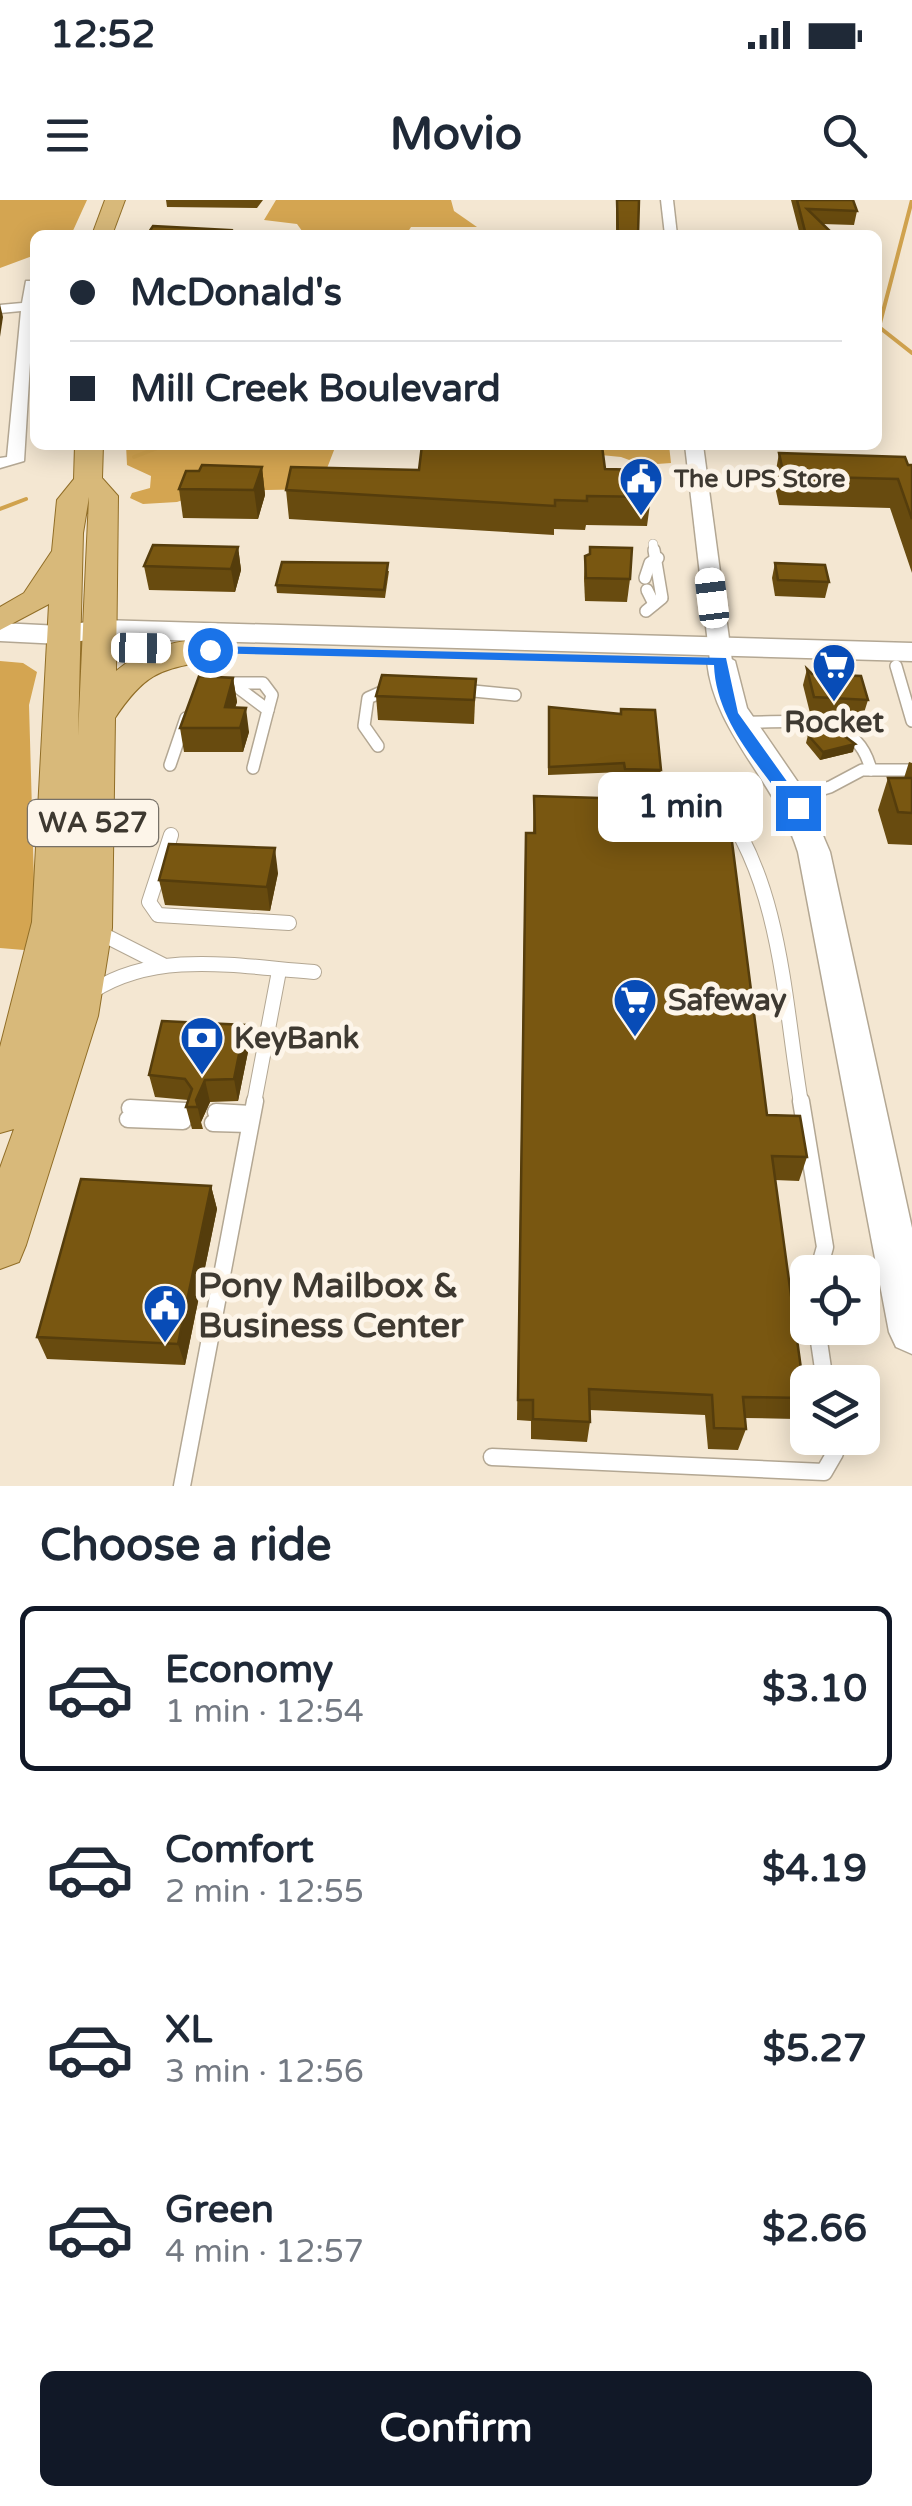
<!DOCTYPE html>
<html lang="en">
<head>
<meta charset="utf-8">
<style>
  :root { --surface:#fff; --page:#f6f6f7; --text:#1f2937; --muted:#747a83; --line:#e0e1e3; --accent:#111827 }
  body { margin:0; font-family:"Varela Round",sans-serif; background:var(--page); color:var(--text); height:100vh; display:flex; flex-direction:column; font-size:38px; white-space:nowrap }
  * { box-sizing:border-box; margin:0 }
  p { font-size:32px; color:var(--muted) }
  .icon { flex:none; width:55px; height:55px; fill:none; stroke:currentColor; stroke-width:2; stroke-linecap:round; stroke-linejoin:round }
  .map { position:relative; height:1286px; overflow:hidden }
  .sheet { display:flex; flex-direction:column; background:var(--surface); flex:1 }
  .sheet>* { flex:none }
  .guide { position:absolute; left:30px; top:30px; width:852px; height:220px; border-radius:15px; box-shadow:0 5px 25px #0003; display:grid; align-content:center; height:220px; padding:0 40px; background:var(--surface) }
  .controls { position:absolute; left:790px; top:1055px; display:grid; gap:20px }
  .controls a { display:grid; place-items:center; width:90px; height:90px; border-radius:15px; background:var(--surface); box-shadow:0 5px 25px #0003; font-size:50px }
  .end { position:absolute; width:45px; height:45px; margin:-22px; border:12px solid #1a73e8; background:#fff; box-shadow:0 0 0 5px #fff }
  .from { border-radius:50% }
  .bubble { position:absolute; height:70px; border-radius:15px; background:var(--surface); box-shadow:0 5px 25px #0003; font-size:32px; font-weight:800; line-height:70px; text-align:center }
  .car { position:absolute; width:30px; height:60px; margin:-30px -15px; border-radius:12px; box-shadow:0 0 8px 2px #0007; background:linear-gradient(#fff 24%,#345 0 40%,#fff 0 76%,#345 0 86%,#fff 0) }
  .guide b { display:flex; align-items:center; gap:35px; height:95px; font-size:38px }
  .guide b+b { border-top:2px solid var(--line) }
  .guide i { width:25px; height:25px; background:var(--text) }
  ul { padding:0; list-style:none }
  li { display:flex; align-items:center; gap:30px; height:165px; margin:0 20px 15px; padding:0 20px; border:5px solid transparent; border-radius:15px }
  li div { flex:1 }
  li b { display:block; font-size:38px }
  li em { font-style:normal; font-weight:800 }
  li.selected { border-color:var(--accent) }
  li>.icon { width:90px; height:90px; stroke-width:1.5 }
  h2 { padding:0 40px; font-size:45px; line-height:120px }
  .action { display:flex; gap:20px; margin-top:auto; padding:20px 40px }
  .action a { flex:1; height:115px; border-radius:15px; background:var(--accent); color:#fff; font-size:40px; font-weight:800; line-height:115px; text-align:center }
  .status { display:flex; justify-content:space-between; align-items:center; height:70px; padding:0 50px; background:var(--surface); direction:ltr }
  .status svg { height:28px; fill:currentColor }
  header { display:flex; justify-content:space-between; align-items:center; height:130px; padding:0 40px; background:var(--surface); font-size:45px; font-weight:800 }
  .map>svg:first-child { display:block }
  .forest { fill:#d4a551 }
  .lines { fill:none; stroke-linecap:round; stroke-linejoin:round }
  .stream { stroke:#d0a24d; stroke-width:4 }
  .service-far3-casing { stroke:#b3a793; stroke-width:10 }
  .service-far2-casing { stroke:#b3a793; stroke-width:14 }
  .service-far1-casing { stroke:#b3a793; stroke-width:16 }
  .service-casing { stroke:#b3a793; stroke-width:19 }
  .minor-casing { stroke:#b3a793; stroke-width:3 }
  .tertiary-casing { stroke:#b3a793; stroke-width:3 }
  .secondary-casing { stroke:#b3a793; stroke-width:3 }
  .primary-casing { stroke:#916e27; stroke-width:2 }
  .service-far3 { stroke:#fff; stroke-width:9 }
  .service-far2 { stroke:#fff; stroke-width:11 }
  .service-far1 { stroke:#fff; stroke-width:14 }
  .service { stroke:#fff; stroke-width:16 }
  .minor { fill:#fff; fill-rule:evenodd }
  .tertiary { fill:#fff; fill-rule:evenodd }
  .secondary { fill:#fff; fill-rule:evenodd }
  .primary { fill:#d8b97a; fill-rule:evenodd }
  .wall { fill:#684b0f }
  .shaded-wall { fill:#553d0c }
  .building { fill:#795711; stroke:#553d0c; stroke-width:2.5 }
  .route { fill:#1a73e8 }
  .labels { text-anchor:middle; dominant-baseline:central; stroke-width:10; stroke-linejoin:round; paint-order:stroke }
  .far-poi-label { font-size:25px; font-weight:bold; fill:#3e3931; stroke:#fdf5e9; text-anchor:start }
  .shield { fill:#fdf5e9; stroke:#777168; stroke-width:2.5 }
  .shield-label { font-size:28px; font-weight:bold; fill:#3e3931 }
  .poi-label { font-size:30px; font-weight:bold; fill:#3e3931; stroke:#fdf5e9; text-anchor:start }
  .near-poi-label { font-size:35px; font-weight:bold; fill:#3e3931; stroke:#fdf5e9; text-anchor:start }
</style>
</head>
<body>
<div class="status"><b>12:52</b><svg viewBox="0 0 49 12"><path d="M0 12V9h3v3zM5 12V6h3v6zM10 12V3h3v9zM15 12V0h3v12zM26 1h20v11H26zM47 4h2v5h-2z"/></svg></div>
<header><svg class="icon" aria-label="menu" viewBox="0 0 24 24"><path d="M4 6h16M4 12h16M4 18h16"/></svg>Movio<svg class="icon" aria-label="search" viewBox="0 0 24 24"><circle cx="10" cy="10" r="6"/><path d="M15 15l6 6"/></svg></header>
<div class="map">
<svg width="912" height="1286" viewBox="0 0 912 1286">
  <rect width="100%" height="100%" fill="#f4e7d2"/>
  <g class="forest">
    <polygon points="0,0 87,0 71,35 35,35 35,55 0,68"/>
    <polygon points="276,0 451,0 454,11 477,27 411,27 406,35 305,35 297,24 264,20"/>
    <polygon points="126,245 336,245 319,289 209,291 177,302 143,304 130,298 132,293 150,288 151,276 127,265"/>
    <polygon points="501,245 669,245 671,263 643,265 621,257"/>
    <polygon points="0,461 23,463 37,472 29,505 36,751 0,748"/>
  </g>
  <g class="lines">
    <g class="stream">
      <polyline points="912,0 879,127 912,153"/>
      <polyline points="134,257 165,245"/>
      <polyline points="0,309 26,299"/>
    </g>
    <defs>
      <polyline id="service-far3" points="653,344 654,352"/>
      <g id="service-far2">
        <polyline points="645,378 650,363 658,358"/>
        <polyline points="647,390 654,404"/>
        <polyline points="646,411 662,398 654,350"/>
        <polyline points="896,466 912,521"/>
        <polyline points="219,483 232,483 268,510 253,568"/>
        <polyline points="232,483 263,483 272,495 268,510"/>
        <polyline points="463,490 515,495"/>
        <path d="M740 522C792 524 856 508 871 570"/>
        <polyline points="378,546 364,526 368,498 393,487"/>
        <polyline points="170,565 186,518"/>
        <polyline points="797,597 830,587 862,570 912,570"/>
      </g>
      <g id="service-far1">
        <polyline points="792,598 805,594"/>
        <path d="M721 604C782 688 784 802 801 903"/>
        <polyline points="171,635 149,702 158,715 289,723"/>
        <polyline points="96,731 163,765"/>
        <path d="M93 791C158 749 241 767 314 772"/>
        <polyline points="254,903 279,771"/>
      </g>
      <g id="service">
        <polyline points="801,901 825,1047 818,1072"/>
        <polyline points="130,908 185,911"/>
        <polyline points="216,912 251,914"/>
        <polyline points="128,919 183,921"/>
        <polyline points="213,923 249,924"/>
        <polyline points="817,1128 825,1182"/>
        <polyline points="492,1257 824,1272 835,1253 833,1238"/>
        <polyline points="182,1286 255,901"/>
      </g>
      <g id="minor">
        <polygon points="661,0 673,0 677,35 665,35"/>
        <polygon points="26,81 35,81 24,261 0,268 0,258 7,257 21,111 0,113 0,105 22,103"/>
        <polygon points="685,245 703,245 732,461 721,467 710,461"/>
      </g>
      <path id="tertiary" d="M721 453 735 461 747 508 804 591 830 652 912 1028V1154L896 1147 889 1132 798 652C776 581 714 533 707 461Z"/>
      <polygon id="secondary" points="100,420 912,443 912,461 100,438 61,444 0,441 0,423 61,426"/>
      <g id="primary">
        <polygon points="105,0 125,0 112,35 92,35"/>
        <path d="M75 245H103L102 278 118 296 116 471C143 448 187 434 222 443L227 450 222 457C166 471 151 464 115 518L112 728 98 816 26 1045 19 1062 0 1069V968L14 929 0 933V847L32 722 49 404 0 430V407L24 393 52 351 57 300 74 279ZM89 297V298L78 536 83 333Z"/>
      </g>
    </defs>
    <use href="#service-far3" class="service-far3-casing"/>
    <use href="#service-far2" class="service-far2-casing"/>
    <use href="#service-far1" class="service-far1-casing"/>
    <use href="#service" class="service-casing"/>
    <use href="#minor" class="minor-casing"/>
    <use href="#tertiary" class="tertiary-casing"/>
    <use href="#secondary" class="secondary-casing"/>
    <use href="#primary" class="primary-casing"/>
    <use href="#service-far3" class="service-far3"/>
    <use href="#service-far2" class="service-far2"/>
    <use href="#service-far1" class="service-far1"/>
    <use href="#service" class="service"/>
    <use href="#minor" class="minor"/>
    <use href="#tertiary" class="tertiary"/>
    <use href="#secondary" class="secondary"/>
    <use href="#primary" class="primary"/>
  </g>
  <g class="wall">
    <polygon points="166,0 263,0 257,8 167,7"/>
    <polygon points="616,0 639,0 638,35 616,35"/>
    <polygon points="791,0 853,0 857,11 854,25 822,24 834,35 800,35"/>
    <polygon points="779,253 912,265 912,373 890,308 779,305 774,282"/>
    <polygon points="262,267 265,295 258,319 183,318 179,289 199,271"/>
    <polygon points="605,269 651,297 647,326 586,325 585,330 554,329 554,335 289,319 286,290 419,270"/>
    <polygon points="238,347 241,370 235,392 149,390 144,366"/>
    <polygon points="585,356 630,379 627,402 585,401 584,379"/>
    <polygon points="775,363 829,382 825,398 775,396 772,378"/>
    <polygon points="389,371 385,398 277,393 276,385"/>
    <polygon points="807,469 812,474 868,500 863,516 810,513 803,485"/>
    <polygon points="233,478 237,502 235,507 249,532 243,552 184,552 180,528"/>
    <polygon points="476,479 474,524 378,520 376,496"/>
    <polygon points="548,515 661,570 659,579 624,577 623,572 548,575"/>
    <polygon points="816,524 853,552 820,560 806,543 808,535 814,533"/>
    <polygon points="909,562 912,563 912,645 888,644 878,610 888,578 904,578"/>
    <polygon points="534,596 704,634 767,915 807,957 799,981 775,980 805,1198 796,1219 745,1218 746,1229 738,1250 708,1249 705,1215 590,1210 590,1222 587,1242 531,1239 531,1221 517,1220 525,657 526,633 533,633"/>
    <polygon points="278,673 270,711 165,705 159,680"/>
    <polygon points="245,825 249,847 238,901 210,902 201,922 203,929 192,929 186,907 188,900 155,897 149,875"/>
    <polygon points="211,986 217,1009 185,1165 47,1159 37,1137"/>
  </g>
  <g class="shaded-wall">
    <polygon points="0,104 3,117 0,137"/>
    <polygon points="262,267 265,295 258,319 254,290"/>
    <polygon points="238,347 241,370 235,392 231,369"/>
    <polygon points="233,478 237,502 229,528 225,507"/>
    <polygon points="246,508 249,532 243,552 240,528"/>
    <polygon points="855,544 853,552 820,560 823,552"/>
    <polygon points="275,648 278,673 270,711 267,687"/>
    <polygon points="245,825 249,847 238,901 234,879"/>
    <polygon points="205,880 210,902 201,922 196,900"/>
    <polygon points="211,986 217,1009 185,1165 178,1144"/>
  </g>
  <g class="building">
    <polygon points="617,0 639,0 638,35 550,35 550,33 618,35"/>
    <polygon points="797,0 853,0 857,11 807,9 834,35 806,35"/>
    <polygon points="153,26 231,30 227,35 147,35"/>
    <polygon points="422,245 602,246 605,269 647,270 651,297 587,296 587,301 555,300 555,306 286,290 291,267 419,270"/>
    <polygon points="779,253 905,257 908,265 912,265 912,319 898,279 784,276"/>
    <polygon points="202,265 262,267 254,290 179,289 186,271 199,271"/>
    <polygon points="153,345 238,347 231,369 144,366"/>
    <polygon points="590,347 632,348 630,379 586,378 585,356 590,354"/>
    <polygon points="282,362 388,363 384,390 276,385"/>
    <polygon points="775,363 825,365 829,382 778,380"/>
    <polygon points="807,469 812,474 861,476 868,500 814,497"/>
    <polygon points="382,475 476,479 474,500 376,496"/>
    <polygon points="199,476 233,478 225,507 246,508 240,528 180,528"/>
    <polygon points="549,507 621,514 621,509 655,510 661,570 625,569 624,563 549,567"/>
    <polygon points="816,524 835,529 855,544 823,552 808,535 818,532"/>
    <polygon points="888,578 912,578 912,613 898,612"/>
    <polygon points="534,596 699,601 704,634 731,634 767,915 800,916 807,957 772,956 805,1198 743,1197 746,1229 714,1228 712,1195 589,1189 590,1222 533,1219 533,1200 518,1200 526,633 535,633"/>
    <polygon points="169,644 275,648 267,687 159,680"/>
    <polygon points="162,821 245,825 234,879 205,880 196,900 198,907 186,907 192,889 185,879 149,875"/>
    <polygon points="81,979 211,986 178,1144 37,1137"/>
  </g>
  <path class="route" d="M210 446 726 458 738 513 806 608 792 612C761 567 716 522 714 465L205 453Z"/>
  <defs>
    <symbol id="civic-pin" viewBox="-11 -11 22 30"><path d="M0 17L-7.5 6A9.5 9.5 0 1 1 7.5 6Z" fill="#084cb7" stroke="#fdf5e9"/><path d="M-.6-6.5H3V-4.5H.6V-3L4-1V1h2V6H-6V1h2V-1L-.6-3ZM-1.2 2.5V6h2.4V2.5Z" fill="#fff"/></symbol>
    <symbol id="supermarket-pin" viewBox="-11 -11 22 30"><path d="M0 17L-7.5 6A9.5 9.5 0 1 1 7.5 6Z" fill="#084cb7" stroke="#fdf5e9"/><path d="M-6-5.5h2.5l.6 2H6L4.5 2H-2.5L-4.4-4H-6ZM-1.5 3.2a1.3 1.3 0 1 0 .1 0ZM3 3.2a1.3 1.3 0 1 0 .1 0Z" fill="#fff"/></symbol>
    <symbol id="bank-pin" viewBox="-11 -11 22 30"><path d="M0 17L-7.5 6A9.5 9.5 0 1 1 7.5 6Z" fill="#084cb7" stroke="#fdf5e9"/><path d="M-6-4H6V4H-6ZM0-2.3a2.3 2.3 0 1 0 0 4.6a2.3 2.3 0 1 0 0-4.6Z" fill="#fff"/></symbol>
  </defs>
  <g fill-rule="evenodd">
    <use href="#civic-pin" x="616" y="254" width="50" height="68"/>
    <use href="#supermarket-pin" x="809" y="440" width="50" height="68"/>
    <use href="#supermarket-pin" x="610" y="775" width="50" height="68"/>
    <use href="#bank-pin" x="177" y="813" width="50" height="68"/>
    <use href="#civic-pin" x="140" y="1081" width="50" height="68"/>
  </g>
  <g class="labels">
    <g class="far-poi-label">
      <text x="674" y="279">The UPS Store</text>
    </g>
    <rect class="shield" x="28" y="600" width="130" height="46" rx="8"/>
    <g class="shield-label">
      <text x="93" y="623">WA 527</text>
    </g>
    <g class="poi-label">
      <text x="834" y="522" text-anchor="middle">Rocket</text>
      <text x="668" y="800">Safeway</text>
      <text x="234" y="838">KeyBank</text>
    </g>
    <g class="near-poi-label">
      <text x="198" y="1086">Pony Mailbox &amp;<tspan x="198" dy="40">Business Center</tspan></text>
    </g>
  </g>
</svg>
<div class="controls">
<a><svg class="icon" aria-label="locate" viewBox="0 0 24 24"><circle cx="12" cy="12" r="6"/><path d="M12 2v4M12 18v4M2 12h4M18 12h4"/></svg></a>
<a><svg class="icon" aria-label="layers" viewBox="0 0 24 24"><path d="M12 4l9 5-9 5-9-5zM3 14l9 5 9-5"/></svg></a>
</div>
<i class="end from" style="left:210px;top:450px"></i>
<i class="end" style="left:798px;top:608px"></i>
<div class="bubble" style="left:598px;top:572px;width:165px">1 min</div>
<i class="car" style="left:712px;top:398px;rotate:353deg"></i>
<i class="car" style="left:141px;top:448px;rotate:91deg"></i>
<div class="guide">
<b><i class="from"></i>McDonald's</b>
<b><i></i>Mill Creek Boulevard</b>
</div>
</div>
<section class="sheet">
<h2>Choose a ride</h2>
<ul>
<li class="selected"><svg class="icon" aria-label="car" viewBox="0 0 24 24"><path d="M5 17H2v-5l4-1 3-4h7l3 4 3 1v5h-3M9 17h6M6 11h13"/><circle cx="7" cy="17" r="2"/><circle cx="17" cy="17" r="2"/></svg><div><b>Economy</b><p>1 min · 12:54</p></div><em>$3.10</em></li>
<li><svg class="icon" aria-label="car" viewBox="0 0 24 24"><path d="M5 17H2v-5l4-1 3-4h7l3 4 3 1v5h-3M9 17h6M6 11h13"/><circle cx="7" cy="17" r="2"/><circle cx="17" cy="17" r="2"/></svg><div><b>Comfort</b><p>2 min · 12:55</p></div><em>$4.19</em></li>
<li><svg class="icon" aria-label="car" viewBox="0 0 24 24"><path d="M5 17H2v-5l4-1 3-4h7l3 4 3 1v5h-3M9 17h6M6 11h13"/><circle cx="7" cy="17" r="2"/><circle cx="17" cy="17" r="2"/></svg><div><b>XL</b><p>3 min · 12:56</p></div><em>$5.27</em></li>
<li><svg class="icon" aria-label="car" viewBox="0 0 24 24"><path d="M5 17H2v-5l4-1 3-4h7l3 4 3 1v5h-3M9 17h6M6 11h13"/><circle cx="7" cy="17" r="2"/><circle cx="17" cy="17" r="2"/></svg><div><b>Green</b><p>4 min · 12:57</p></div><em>$2.66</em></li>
</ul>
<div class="action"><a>Confirm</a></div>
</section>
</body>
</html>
